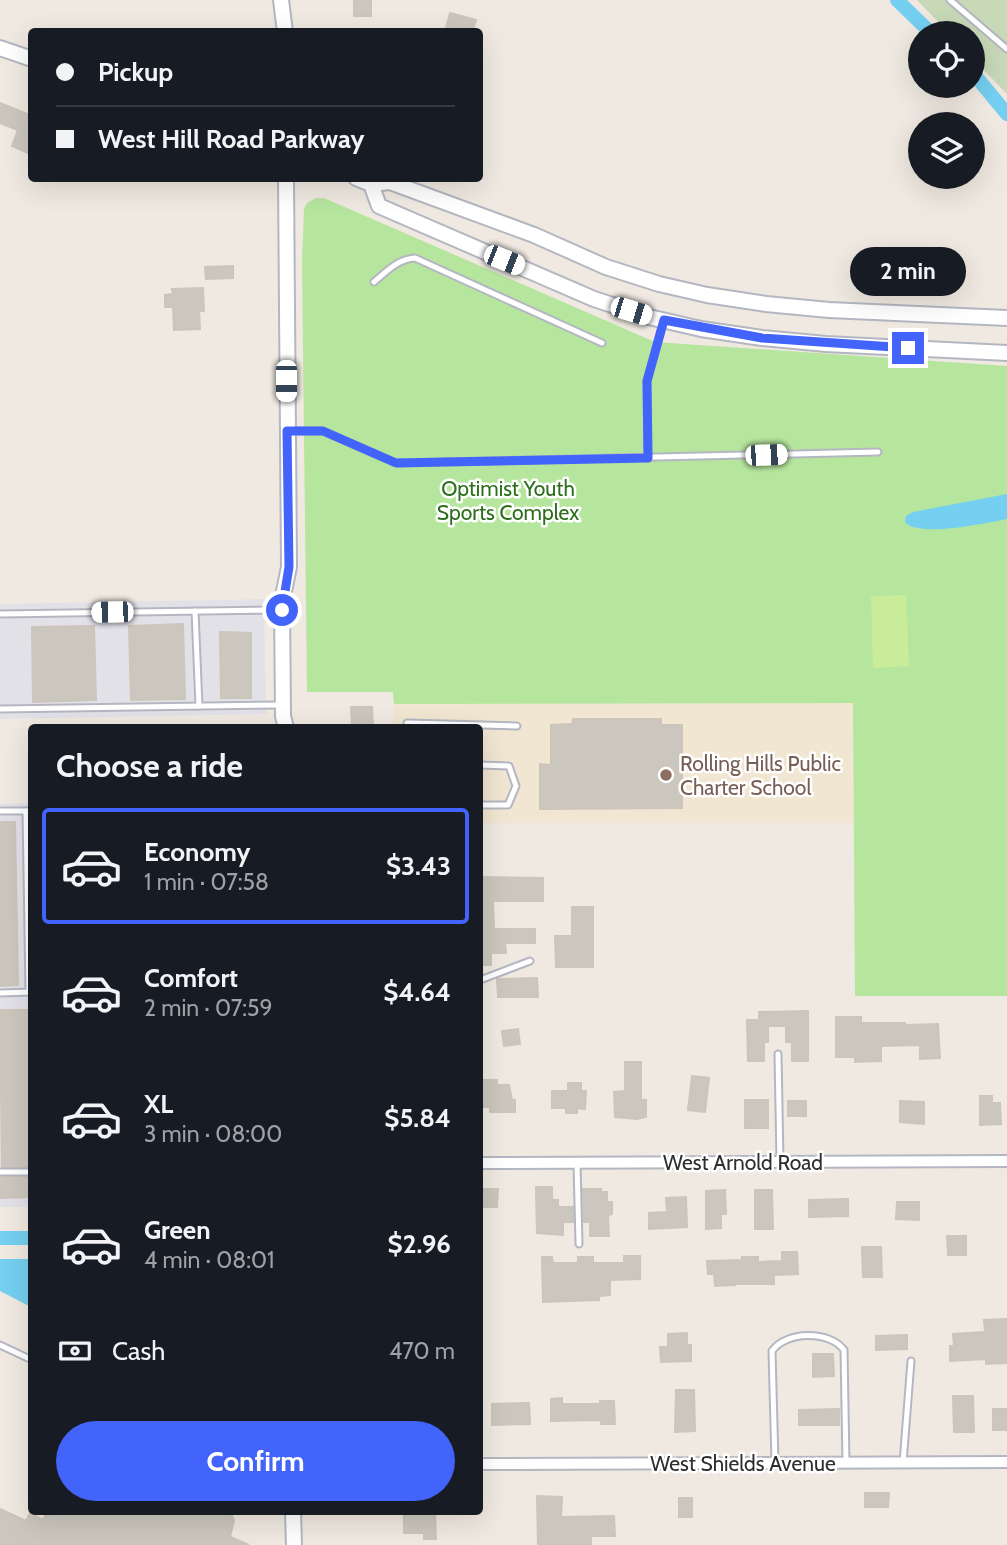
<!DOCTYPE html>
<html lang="en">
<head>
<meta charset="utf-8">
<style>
  :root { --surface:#171b24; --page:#242831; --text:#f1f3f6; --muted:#9ea1a6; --line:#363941; --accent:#4264fb }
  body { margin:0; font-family:Cabin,sans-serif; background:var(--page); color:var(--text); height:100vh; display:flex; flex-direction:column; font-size:26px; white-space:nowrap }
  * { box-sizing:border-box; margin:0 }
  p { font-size:23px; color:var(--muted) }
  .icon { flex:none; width:38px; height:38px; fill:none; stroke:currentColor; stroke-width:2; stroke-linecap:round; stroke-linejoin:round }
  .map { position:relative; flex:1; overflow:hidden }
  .panel { position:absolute; left:28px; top:724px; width:455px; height:791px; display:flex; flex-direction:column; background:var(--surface); border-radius:7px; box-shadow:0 7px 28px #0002 }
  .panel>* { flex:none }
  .hud { position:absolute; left:28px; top:28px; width:455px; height:154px; border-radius:7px; box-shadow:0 7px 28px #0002; display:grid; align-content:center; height:154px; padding:0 28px; background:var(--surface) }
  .buttons { position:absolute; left:908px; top:21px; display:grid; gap:14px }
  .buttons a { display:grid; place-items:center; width:77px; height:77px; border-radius:50%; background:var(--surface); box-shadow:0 7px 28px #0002; font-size:35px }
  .end { position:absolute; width:32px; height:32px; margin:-16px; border:9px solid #4264fb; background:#fff; box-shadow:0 0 0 4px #fff }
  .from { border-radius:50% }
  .bubble { position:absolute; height:49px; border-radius:24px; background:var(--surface); box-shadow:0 7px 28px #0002; font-size:23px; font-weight:700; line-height:49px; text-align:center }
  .car { position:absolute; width:21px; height:42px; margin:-21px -10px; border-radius:9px; box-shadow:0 0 5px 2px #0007; background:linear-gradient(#fff 24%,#345 0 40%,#fff 0 76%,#345 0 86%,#fff 0) }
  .hud b { display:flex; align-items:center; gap:24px; height:66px; font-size:26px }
  .hud b+b { border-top:2px solid var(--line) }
  .hud i { width:18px; height:18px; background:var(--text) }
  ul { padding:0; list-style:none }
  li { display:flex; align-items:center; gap:21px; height:116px; margin:0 14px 10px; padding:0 14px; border:4px solid transparent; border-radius:7px }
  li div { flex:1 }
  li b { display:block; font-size:26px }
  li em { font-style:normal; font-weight:700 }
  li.active { border-color:var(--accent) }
  li>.icon { width:63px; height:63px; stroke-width:1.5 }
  h2 { padding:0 28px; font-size:32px; line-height:84px }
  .pay { display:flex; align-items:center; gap:18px; height:77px; padding:0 28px; font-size:26px }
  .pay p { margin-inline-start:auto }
  .action { display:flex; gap:14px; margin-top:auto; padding:14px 28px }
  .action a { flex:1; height:80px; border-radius:42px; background:var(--accent); color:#fff; font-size:28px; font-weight:700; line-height:80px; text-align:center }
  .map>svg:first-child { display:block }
  .industrial { fill:#e3e1e8 }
  .education { fill:#f0e6d1 }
  .green { fill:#b6e59e }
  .cemetery { fill:#c8d9b8 }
  .pitch { fill:#c9ec9a }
  .water { fill:#75cff0 }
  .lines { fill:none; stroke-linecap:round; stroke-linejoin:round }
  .canal { stroke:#75cff0; stroke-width:14 }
  .building { fill:#cbc7bf; stroke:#cbc5ba; stroke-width:2 }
  .lane-casing { stroke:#b4b7c1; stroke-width:9 }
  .street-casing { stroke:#b4b7c1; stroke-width:14 }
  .secondary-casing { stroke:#b4b7c1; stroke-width:18 }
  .lane { stroke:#fff; stroke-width:5 }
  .street { stroke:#fff; stroke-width:10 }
  .secondary { stroke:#fff; stroke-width:14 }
  .route { stroke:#4264fb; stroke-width:9 }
  .education-dot { fill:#8d6e63; stroke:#fff; stroke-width:2.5 }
  .labels { text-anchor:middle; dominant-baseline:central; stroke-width:5; stroke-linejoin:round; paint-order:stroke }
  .park-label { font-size:21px; fill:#2c6e1b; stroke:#fff }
  .education-label { font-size:21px; fill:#785e54; stroke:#fff; text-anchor:start }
  .street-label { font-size:21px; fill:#2e2e2e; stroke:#fff }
</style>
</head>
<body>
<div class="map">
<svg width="1007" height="1545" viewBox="0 0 1007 1545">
  <rect width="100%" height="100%" fill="#efe9e1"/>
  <g class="industrial">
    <polygon points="264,599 266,714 0,719 0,604"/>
    <polygon points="31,803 31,1207 0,1207 0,804"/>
  </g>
  <polygon class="education" points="853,703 853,823 480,823 480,728 394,728 394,704"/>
  <polygon class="green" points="316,198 324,198 655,342 1007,366 1007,996 855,996 853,703 394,704 393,692 307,692 302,261 304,209 307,203"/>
  <polygon class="cemetery" points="917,0 1007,0 1007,94 973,59 973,33 949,33"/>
  <polygon class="pitch" points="906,595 909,666 873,668 871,596"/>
  <g class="water">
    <path d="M1007 494V519C987 523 918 538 905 522L906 516 913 512Z"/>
    <polygon points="0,1259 31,1259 31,1307 0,1291"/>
  </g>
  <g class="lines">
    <g class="canal">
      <polyline points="897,0 931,33"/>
      <polyline points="973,73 1007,114"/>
      <polyline points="0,1238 32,1238"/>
    </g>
  </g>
  <g class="building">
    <rect x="354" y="0" width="17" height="16"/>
    <polygon points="450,13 476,20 472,32 445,32"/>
    <polygon points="0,103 32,116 32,143 28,153 12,146 18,130 0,123"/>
    <polygon points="233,266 233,278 206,279 205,267"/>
    <polygon points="203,288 204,311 199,311 200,329 174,330 173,307 165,307 165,295 173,294 172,289"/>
    <polygon points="183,624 185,699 131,700 129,626"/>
    <polygon points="94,626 96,700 33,702 32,627"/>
    <polygon points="220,632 251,633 251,698 221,698"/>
    <polygon points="351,707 372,707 373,728 352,728"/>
    <polygon points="573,719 661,719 661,725 682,725 682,808 540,809 540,764 551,765 551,725 572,724"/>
    <polygon points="0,822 15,822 18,985 0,986"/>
    <polygon points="480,877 543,878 543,901 493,901 494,929 535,929 535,943 505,943 506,953 491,953 491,965 480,965"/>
    <polygon points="572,907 593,907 593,967 556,967 555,936 572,936"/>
    <polygon points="537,978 538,997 498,997 497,979"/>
    <polygon points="0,1010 30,1010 32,1167 2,1167"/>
    <polygon points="808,1011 808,1061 792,1061 792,1042 786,1042 786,1026 768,1026 768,1042 764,1042 764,1061 748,1061 747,1020 759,1020 759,1012"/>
    <polygon points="836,1017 861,1017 861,1023 905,1023 905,1025 938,1024 940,1058 920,1059 920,1045 881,1046 881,1061 855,1062 855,1057 836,1057"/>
    <polygon points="518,1029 520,1044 504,1046 502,1031"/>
    <polygon points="625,1062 641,1062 641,1100 646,1100 646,1117 637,1119 615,1117 614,1092 625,1091"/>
    <polygon points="692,1076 709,1078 705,1112 688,1110"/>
    <polygon points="484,1080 497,1080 497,1085 509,1085 512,1100 515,1100 515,1112 490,1112 490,1107 480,1107 480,1082 484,1082"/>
    <polygon points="568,1083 581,1083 581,1091 586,1091 585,1109 577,1108 577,1113 566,1113 566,1108 552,1108 552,1091 568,1091"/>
    <polygon points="980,1096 992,1096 992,1103 1000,1103 1001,1124 980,1125"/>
    <rect x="745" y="1100" width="23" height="28"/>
    <rect x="788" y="1101" width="18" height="15"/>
    <polygon points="900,1101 924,1102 924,1124 900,1122"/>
    <polygon points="2,1177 32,1177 32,1197 0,1198 0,1179"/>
    <polygon points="536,1187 552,1187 552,1200 558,1200 558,1207 573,1207 573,1222 563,1222 563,1235 537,1233"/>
    <polygon points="480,1189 498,1189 497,1207 480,1207"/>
    <polygon points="583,1189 601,1189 601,1192 607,1192 607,1202 612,1202 612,1214 608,1215 609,1236 590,1236 590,1222 584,1222"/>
    <polygon points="725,1190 726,1214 721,1214 721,1228 706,1229 706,1191"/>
    <polygon points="755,1190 772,1190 773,1229 755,1229"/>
    <polygon points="686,1197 687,1227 649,1229 649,1213 667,1212 666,1198"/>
    <polygon points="848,1199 848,1216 809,1217 809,1200"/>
    <polygon points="897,1202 919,1202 919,1220 896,1219"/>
    <polygon points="947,1236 966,1236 966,1255 948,1255"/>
    <polygon points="862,1247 881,1247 882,1277 863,1277"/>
    <polygon points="782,1252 797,1252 798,1274 774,1275 774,1284 735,1284 735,1285 715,1286 714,1274 708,1274 707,1261 742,1260 742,1257 758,1257 758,1262 782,1261"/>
    <polygon points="624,1256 640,1256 640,1279 610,1280 610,1295 599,1296 599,1300 543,1302 542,1257 552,1257 553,1263 578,1263 578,1257 593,1257 593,1263 624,1263"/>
    <polygon points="1007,1319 1007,1363 986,1364 986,1359 950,1361 950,1346 954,1346 953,1334 985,1332 984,1320"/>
    <polygon points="687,1333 687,1345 691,1345 691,1361 661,1362 660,1347 668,1347 668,1334"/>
    <polygon points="907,1335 907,1349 876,1350 876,1336"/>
    <polygon points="813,1354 833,1354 834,1376 813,1377"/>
    <polygon points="676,1390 694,1390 695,1431 675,1432"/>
    <polygon points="953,1396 973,1396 974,1432 954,1432"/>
    <polygon points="562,1398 562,1404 600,1404 600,1401 614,1401 615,1424 601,1424 601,1420 551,1421 551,1399"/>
    <polygon points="529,1403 530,1424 492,1425 492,1404"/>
    <polygon points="839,1409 839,1425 799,1425 799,1410"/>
    <rect x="993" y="1409" width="14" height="21"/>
    <polygon points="865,1493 889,1493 888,1507 865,1507"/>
    <polygon points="537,1496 562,1497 561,1517 614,1516 615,1536 591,1536 591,1545 538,1545"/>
    <rect x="679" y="1498" width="13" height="19"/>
    <polygon points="0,1509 26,1521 30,1513 43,1520 47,1512 230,1512 234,1520 230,1537 249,1545 0,1545"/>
    <polygon points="404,1512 435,1512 436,1539 424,1539 424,1533 404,1533"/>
  </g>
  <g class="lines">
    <defs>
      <g id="lane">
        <polyline points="950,0 1007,49"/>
        <path d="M374 282C387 271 398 259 415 258L602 343"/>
        <polyline points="289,431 323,431 396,463 878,452"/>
        <polyline points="648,458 647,381 663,323"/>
        <polyline points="195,611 199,706"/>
        <polyline points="0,614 279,610"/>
        <polyline points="0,709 280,705"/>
        <polyline points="408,728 407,723 517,726"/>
        <polyline points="480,765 509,766 516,786 508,805 480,805"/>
        <polyline points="0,811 32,811"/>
        <polyline points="26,811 29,992"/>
        <polyline points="480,980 530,961"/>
        <polyline points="0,993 32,992"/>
        <polyline points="778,1054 780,1162"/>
        <polyline points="577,1163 579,1244"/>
        <polyline points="0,1172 32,1172"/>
        <polyline points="0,1345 32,1360"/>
        <path d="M775 1463 772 1351C786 1331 829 1330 844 1350L846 1463"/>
        <polyline points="903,1463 911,1361"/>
      </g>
      <g id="street">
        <polyline points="480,1163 1007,1161"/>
        <polyline points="480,1464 1007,1462"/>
      </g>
      <g id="secondary">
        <polyline points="281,0 285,32"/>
        <polyline points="0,48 32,59"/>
        <polyline points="356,178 371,184 390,182 534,235 606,267 659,284 707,295 766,304 829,310 1007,318"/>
        <polyline points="371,184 379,206 594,299 649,317 701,329 762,338 826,344 1007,353"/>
        <polyline points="286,728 283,716 282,601 289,567 286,178"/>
        <polyline points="293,1512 294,1545"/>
      </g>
    </defs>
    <use href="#lane" class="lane-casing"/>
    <use href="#street" class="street-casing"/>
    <use href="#secondary" class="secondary-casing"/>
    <use href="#lane" class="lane"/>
    <use href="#street" class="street"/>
    <use href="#secondary" class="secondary"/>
  </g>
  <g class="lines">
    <polyline class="route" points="282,610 289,567 287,431 323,431 396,463 648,458 647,381 664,320 762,338 908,348"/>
  </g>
  <circle class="education-dot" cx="666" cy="775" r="7"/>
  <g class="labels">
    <g class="park-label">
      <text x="508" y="488">Optimist Youth<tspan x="508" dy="24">Sports Complex</tspan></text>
    </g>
    <g class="education-label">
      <text x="680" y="763">Rolling Hills Public<tspan x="680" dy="24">Charter School</tspan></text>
    </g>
    <g class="street-label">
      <text x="743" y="1162">West Arnold Road</text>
      <text x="743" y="1463">West Shields Avenue</text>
    </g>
  </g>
</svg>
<div class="buttons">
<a><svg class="icon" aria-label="locate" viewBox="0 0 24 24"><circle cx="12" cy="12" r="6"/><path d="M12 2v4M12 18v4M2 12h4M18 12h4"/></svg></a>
<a><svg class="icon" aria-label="layers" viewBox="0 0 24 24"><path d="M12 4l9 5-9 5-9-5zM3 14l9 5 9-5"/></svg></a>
</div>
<i class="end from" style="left:282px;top:610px"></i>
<i class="end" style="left:908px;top:348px"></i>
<div class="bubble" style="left:850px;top:247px;width:116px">2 min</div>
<i class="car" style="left:504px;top:260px;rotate:112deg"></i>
<i class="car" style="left:631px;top:311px;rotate:107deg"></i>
<i class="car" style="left:286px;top:381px;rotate:180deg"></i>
<i class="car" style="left:766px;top:455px;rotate:88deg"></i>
<i class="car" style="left:112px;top:612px;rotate:269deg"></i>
<div class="hud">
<b><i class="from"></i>Pickup</b>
<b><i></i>West Hill Road Parkway</b>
</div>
<section class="panel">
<h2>Choose a ride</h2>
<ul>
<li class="active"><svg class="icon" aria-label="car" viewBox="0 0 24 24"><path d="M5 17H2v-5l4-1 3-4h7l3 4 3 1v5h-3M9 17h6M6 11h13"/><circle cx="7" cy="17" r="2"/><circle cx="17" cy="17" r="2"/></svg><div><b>Economy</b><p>1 min · 07:58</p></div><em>$3.43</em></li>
<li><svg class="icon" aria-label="car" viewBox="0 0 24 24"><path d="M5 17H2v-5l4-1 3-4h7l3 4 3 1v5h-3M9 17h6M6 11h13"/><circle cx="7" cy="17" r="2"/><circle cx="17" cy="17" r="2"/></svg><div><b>Comfort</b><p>2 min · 07:59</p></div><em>$4.64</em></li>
<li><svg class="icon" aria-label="car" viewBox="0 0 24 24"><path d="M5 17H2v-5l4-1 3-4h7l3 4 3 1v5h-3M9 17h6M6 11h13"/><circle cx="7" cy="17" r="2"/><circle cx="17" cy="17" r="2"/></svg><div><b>XL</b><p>3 min · 08:00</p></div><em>$5.84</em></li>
<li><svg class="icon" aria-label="car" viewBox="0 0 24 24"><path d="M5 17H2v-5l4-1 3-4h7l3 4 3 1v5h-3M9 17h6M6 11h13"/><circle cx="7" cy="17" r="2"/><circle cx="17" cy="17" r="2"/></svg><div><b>Green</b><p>4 min · 08:01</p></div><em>$2.96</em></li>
</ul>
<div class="pay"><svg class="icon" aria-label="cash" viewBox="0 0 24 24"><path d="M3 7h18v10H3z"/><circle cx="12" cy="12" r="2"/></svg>Cash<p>470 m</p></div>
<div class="action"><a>Confirm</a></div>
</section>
</div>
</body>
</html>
